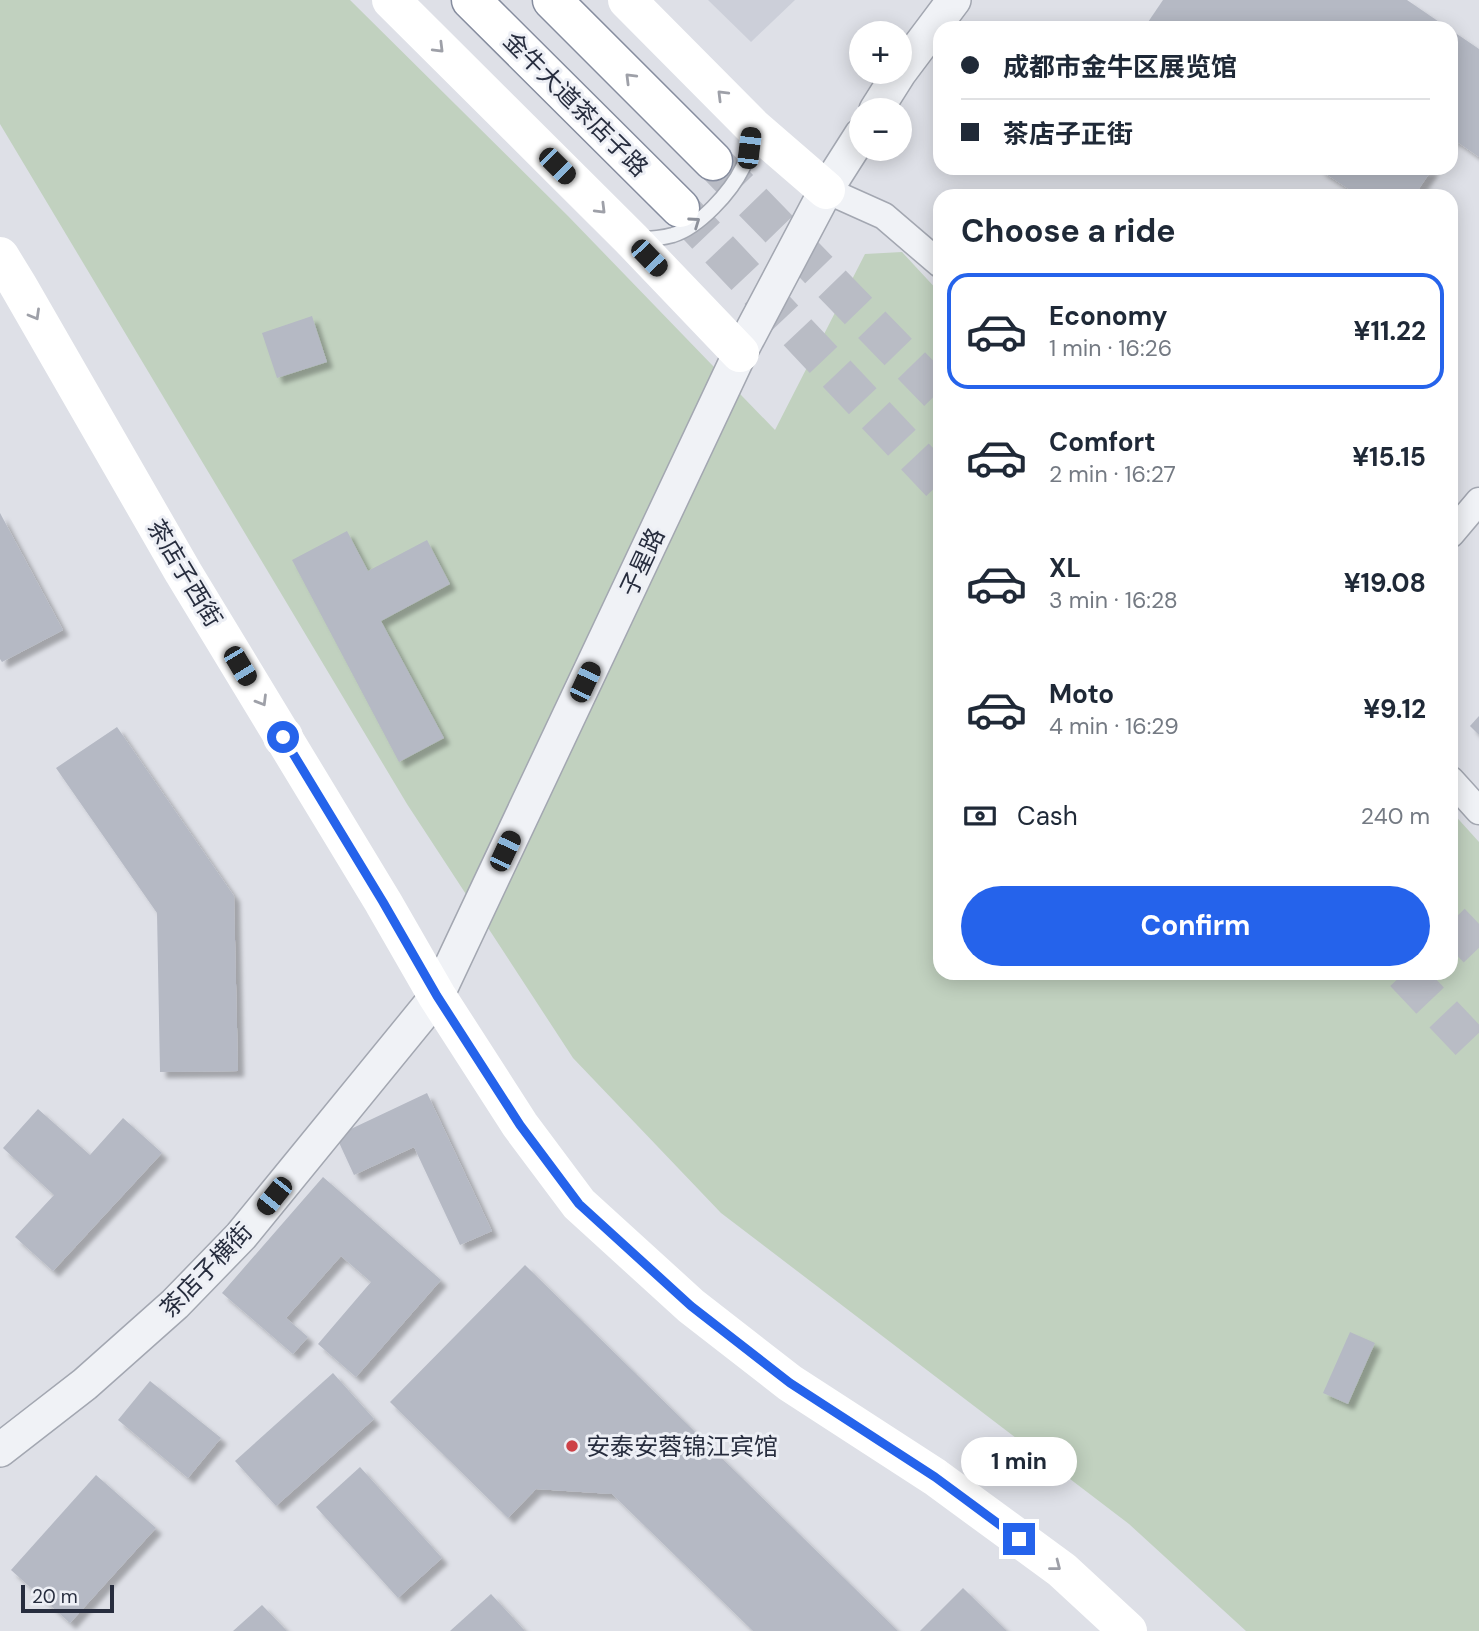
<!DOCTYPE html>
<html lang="en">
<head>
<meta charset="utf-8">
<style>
  :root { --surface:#fff; --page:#f6f6f7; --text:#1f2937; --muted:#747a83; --line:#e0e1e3; --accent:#2563eb }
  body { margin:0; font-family:"DM Sans","Noto Sans SC",sans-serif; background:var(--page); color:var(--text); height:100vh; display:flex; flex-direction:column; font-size:26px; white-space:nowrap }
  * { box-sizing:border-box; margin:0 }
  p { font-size:23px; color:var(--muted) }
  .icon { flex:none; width:38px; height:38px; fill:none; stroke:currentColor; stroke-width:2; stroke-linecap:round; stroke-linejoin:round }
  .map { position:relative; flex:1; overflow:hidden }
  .side { position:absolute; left:933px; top:189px; width:525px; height:791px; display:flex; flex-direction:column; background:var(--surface); border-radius:21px; box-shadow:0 4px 18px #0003 }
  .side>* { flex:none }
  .banner { position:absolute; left:933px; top:21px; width:525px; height:154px; border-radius:21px; box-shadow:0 4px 18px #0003; display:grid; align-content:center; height:154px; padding:0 28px; background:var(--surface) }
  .fabs { position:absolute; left:849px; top:21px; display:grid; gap:14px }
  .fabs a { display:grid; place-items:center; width:63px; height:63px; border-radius:50%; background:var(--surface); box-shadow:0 4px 18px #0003; font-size:35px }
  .scale { position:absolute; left:21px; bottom:18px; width:93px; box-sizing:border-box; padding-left:7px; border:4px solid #272d3e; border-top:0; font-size:19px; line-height:24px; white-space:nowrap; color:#272d3e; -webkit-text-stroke:5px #edeff5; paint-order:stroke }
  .end { position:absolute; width:32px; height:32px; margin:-16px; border:9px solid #2563eb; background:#fff; box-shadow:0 0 0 4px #fff }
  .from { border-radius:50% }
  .bubble { position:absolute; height:49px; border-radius:24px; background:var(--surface); box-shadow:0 4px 18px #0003; font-size:23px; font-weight:700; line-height:49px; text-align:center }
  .car { position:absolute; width:21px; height:42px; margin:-21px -10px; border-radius:9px; box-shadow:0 0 5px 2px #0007; background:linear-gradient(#222 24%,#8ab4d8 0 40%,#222 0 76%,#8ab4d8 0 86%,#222 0) }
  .banner b { display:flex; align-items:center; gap:24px; height:66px; font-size:26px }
  .banner b+b { border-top:2px solid var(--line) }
  .banner i { width:18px; height:18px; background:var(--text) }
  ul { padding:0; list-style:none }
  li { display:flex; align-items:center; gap:21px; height:116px; margin:0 14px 10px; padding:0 14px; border:4px solid transparent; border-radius:21px }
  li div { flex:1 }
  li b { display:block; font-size:26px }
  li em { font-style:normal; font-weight:700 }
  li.selected { border-color:var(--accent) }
  li>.icon { width:63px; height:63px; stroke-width:1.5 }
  h2 { padding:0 28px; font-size:32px; line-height:84px }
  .pay { display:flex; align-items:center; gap:18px; height:77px; padding:0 28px; font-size:26px }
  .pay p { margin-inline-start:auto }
  .primary-button { display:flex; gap:14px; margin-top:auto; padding:14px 28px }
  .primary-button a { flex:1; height:80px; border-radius:42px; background:var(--accent); color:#fff; font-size:28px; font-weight:700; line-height:80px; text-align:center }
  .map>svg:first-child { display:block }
  .built { fill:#cccfd9 }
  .green { fill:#c1d1bf }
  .building { fill:#b5b9c4; filter:url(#shadow) }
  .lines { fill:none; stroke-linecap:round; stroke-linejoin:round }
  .trunk-tunnel { stroke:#b9bcc5; stroke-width:38; stroke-dasharray:38 19; stroke-linecap:butt }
  .service-casing { stroke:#a3a7b1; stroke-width:17 }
  .minor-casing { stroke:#a3a7b1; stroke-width:29 }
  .tertiary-casing { stroke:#a3a7b1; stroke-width:36 }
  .trunk-casing { stroke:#858c9e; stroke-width:41 }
  .service { stroke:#f0f2f6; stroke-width:14 }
  .minor { stroke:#f0f2f6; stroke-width:26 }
  .tertiary { stroke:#f0f2f6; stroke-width:33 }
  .secondary { stroke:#fff; stroke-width:38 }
  .trunk { stroke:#fff; stroke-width:38 }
  .oneway { stroke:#9ea0a8 }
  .oneway2 { stroke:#8c909a }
  .route { stroke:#2563eb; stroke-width:9 }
  .poi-dot { fill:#cd4147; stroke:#edeff5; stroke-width:2.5 }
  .labels { text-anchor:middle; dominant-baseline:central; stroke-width:6; stroke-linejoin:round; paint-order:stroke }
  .street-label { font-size:24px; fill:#272d3e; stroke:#edeff5 }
  .poi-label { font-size:24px; fill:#272d3e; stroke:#edeff5; text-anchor:start }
</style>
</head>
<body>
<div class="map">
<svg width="1479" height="1631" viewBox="0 0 1479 1631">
  <defs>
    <filter id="shadow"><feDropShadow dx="6" dy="6" stdDeviation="2" flood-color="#0004"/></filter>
  </defs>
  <rect width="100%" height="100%" fill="#dee0e7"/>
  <polygon class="built" points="708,0 795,0 751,42"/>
  <polygon class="green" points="0,0 350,0 568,216 775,430 865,254 902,252 940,293 940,973 1451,973 1451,811 1479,842 1479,1631 1246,1631 1129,1524 721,1213 573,1058 407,804 0,124"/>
  <g class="building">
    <polygon points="1163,0 1407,0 1448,28 1144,28"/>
    <polygon points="1451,30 1479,49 1479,157 1453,139 1451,143"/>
    <polygon points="1317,168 1433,168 1414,196 1359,196"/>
    <polygon points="312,316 327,362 277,378 262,333"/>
    <polygon points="0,513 63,630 2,662 0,659"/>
    <polygon points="347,531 368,571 427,540 450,584 381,621 444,738 399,762 292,560"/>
    <polygon points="1479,716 1479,735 1470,726"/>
    <polygon points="117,727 234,896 238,1071 160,1072 157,913 56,768"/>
    <polygon points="427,1093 492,1231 460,1245 414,1147 354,1175 336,1136"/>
    <polygon points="38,1109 90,1155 123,1118 162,1153 53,1271 15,1237 54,1195 3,1148"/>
    <polygon points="323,1177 441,1280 356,1377 318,1344 371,1282 341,1256 286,1318 308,1337 293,1354 222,1293"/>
    <polygon points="525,1265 898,1631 753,1631 612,1494 536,1489 508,1518 390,1402"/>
    <polygon points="1350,1332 1375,1343 1348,1404 1323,1393"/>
    <polygon points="333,1373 374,1419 276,1506 235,1461"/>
    <polygon points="150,1381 221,1438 188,1478 118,1420"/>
    <polygon points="360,1467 442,1558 398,1598 316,1507"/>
    <polygon points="96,1475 156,1528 70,1623 11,1570"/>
    <polygon points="963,1588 1007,1631 920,1631"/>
    <polygon points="491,1594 525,1631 450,1631"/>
    <polygon points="262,1605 287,1631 233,1631"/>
  </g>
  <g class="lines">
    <g class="trunk-tunnel">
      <polyline points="713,161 940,395"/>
      <polyline points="680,208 940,483"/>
      <polyline points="1451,922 1479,951"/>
      <polyline points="1404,973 1479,1052"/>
    </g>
    <defs>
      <path id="service" d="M640 239C651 239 662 238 673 235 699 227 731 192 743 167 749 156 750 142 751 129"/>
      <g id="minor">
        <polyline points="826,190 884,216 940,264"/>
        <polyline points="1451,534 1479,501"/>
        <polyline points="1451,780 1479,811"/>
      </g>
      <g id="tertiary">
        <polyline points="876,110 900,72 954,0"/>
        <polyline points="0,1450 85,1384 175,1304 241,1236 437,996 740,353 826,190 861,135"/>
      </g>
      <g id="trunk">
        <polyline points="471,0 680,208"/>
        <polyline points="552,0 713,161"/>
      </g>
    </defs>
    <use href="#service" class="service-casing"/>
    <use href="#minor" class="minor-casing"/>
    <use href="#tertiary" class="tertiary-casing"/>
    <use href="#trunk" class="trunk-casing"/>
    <use href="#service" class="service"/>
    <use href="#minor" class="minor"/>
    <use href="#tertiary" class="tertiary"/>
    <g class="secondary">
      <polyline points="391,0 631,239 740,353"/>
      <polyline points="627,0 752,126 826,190"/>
      <polyline points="0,256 19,287 183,572 383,902 437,996 520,1125 579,1204 691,1306 790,1383 935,1477 1062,1570 1128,1631"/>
    </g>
    <use href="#trunk" class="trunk"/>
  </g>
  <defs><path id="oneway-chevron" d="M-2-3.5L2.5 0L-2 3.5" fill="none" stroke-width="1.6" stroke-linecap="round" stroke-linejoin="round" transform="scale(1.75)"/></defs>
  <g class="oneway">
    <use href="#oneway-chevron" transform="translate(439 48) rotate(45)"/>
    <use href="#oneway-chevron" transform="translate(630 78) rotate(-135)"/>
    <use href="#oneway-chevron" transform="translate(722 95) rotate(-135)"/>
    <use href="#oneway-chevron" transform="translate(601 209) rotate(45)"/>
    <use href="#oneway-chevron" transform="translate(35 315) rotate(60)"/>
    <use href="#oneway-chevron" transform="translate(262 701) rotate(59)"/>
    <use href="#oneway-chevron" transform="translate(1056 1566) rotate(38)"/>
  </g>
  <use class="oneway2" href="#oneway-chevron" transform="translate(695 222) rotate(-35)"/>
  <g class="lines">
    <polyline class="route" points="283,737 383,902 437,996 520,1125 579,1204 691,1306 790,1383 935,1477 1019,1539"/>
  </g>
  <circle class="poi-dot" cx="572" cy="1446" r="7"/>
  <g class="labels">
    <g class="street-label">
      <text transform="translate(576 104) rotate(45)">金牛大道茶店子路</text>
      <text transform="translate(642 562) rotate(-65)">子星路</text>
      <text transform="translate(185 573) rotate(59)">茶店子西街</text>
      <text transform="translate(206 1270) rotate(-46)">茶店子横街</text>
    </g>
    <g class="poi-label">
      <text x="586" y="1446">安泰安蓉锦江宾馆</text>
    </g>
  </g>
</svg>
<div class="fabs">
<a>+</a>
<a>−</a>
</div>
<div class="scale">20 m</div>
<i class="end from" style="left:283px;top:737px"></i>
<i class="end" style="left:1019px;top:1539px"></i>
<div class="bubble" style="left:961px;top:1437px;width:116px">1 min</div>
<i class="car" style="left:749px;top:148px;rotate:7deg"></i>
<i class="car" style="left:557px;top:166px;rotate:135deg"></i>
<i class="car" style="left:649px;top:258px;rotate:136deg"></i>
<i class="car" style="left:240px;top:666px;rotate:149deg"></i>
<i class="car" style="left:585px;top:682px;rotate:25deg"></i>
<i class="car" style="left:505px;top:851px;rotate:25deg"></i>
<i class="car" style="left:274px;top:1196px;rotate:219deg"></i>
<div class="banner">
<b><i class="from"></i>成都市金牛区展览馆</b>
<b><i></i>茶店子正街</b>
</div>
<section class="side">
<h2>Choose a ride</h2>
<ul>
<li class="selected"><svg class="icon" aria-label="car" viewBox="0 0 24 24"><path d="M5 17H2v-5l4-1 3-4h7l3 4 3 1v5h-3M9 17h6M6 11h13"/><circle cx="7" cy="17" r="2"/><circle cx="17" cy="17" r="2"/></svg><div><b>Economy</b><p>1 min · 16:26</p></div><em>¥11.22</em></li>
<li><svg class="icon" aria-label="car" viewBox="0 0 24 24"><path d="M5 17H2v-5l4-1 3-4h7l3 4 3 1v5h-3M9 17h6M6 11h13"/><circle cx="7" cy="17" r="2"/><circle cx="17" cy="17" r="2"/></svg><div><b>Comfort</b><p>2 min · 16:27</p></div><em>¥15.15</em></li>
<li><svg class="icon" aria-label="car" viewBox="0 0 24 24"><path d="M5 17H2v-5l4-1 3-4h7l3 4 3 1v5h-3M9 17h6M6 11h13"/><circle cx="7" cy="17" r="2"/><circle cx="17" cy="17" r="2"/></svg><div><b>XL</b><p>3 min · 16:28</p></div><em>¥19.08</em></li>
<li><svg class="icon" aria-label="car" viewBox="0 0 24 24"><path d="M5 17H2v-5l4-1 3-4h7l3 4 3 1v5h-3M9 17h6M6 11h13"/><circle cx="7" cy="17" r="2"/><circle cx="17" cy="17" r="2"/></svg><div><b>Moto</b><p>4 min · 16:29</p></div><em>¥9.12</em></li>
</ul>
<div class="pay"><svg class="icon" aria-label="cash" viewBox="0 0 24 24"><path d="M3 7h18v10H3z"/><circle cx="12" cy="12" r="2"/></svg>Cash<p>240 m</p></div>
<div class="primary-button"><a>Confirm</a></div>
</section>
</div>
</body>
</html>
